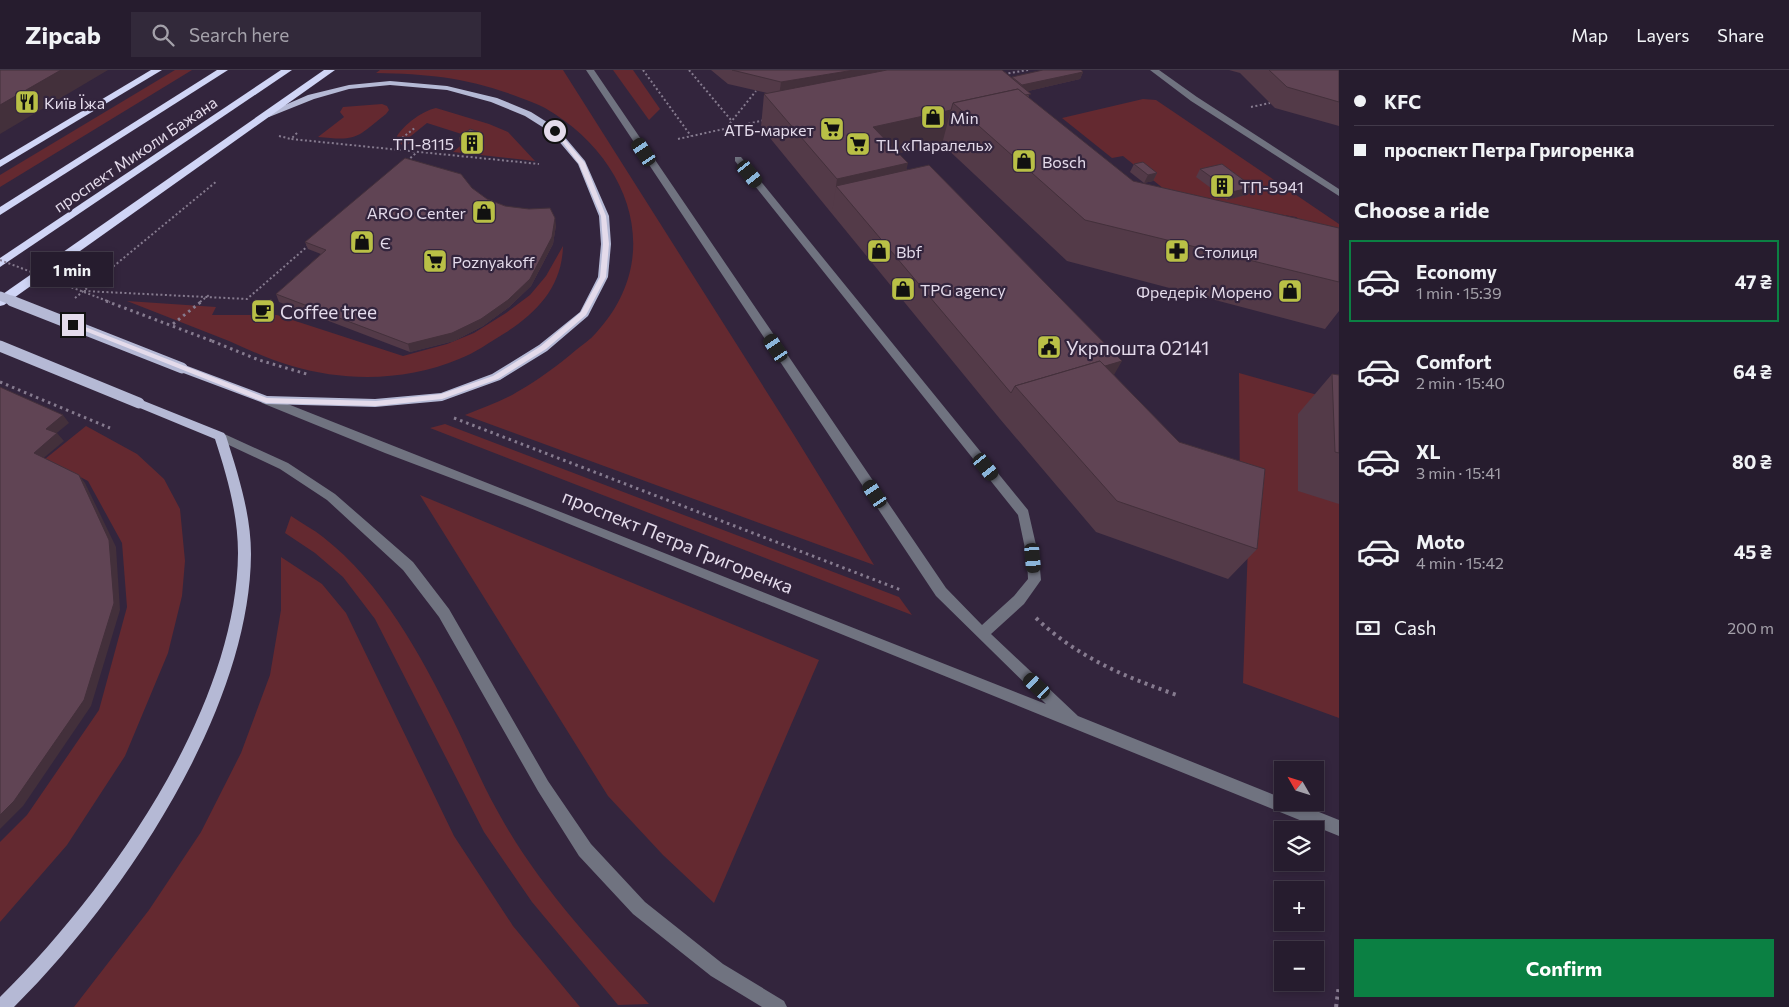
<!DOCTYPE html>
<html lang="en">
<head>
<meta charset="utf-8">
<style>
  :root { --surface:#261c2e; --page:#32293a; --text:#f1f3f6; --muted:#a4a1aa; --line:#423a4a; --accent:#0b8043 }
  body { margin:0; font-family:Commissioner,sans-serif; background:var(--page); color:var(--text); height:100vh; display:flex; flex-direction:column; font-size:19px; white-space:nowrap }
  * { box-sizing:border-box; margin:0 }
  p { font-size:16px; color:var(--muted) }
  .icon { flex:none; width:28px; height:28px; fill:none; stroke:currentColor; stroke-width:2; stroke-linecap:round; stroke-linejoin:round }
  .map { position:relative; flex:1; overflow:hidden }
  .sheet { display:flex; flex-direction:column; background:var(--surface); width:450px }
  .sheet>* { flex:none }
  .top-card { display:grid; align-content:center; height:110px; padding:0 15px; background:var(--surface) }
  .needle { width:32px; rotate:309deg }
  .tools { position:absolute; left:1274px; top:691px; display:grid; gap:10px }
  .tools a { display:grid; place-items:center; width:50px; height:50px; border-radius:0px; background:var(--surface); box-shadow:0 2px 8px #0003,0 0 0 1px var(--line); font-size:25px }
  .end { position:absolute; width:22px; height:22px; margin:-11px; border:6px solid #e4dbeb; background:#111; box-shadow:0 0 0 2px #111 }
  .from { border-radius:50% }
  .bubble { position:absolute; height:35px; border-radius:0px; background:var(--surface); box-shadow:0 2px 8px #0003,0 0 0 1px var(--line); font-size:16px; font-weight:700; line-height:35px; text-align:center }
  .car { position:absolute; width:15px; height:30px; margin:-15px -8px; border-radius:6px; box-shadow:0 0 4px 1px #0007; background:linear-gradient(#222 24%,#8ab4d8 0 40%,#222 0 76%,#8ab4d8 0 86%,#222 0) }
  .top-card b { display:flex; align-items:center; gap:18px; height:48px; font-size:19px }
  .top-card b+b { border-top:1px solid var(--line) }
  .top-card i { width:12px; height:12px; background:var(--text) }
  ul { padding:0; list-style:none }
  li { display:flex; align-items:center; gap:15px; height:82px; margin:0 10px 8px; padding:0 5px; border:2px solid transparent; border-radius:0px }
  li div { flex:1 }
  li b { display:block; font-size:19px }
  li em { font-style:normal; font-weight:700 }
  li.selected { border-color:var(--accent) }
  li>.icon { width:45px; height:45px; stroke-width:1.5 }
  h2 { padding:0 15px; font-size:22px; line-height:60px }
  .pay { display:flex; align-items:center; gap:12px; height:55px; padding:0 15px; font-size:19px }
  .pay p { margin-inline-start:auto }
  .primary-button { display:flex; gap:10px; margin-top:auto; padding:10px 15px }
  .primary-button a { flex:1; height:58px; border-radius:0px; background:var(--accent); color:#fff; font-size:20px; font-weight:700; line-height:58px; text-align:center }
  header { display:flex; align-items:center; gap:30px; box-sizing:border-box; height:70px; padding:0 25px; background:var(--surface); border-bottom:1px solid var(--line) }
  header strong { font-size:24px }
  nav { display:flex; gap:28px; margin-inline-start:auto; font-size:18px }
  .search { width:350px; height:45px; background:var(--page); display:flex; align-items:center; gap:12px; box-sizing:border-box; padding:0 18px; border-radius:0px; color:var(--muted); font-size:19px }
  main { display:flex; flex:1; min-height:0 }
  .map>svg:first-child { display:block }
  .green { fill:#642930 }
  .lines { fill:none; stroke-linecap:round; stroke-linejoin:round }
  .path-far2 { stroke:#867b8f; stroke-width:2; stroke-dasharray:2 2.5; stroke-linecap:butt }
  .path-far1 { stroke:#867b8f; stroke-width:3; stroke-dasharray:2.5 4; stroke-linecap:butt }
  .path { stroke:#867b8f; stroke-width:4; stroke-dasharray:3 4.5; stroke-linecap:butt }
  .minor { fill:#707380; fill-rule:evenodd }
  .major { fill:#b5b9d5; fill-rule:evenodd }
  .highway { fill:#d0d5f6; fill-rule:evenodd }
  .path-bridge-far1 { stroke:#867b8f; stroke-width:2; stroke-dasharray:2 2.5; stroke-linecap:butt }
  .path-bridge { stroke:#867b8f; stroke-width:3; stroke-dasharray:2.5 4; stroke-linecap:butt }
  .major-bridge-far1 { stroke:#b5b9d5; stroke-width:9 }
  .major-bridge { stroke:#b5b9d5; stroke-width:11 }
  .wall { fill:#533a48 }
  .shaded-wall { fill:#43303b }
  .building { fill:#604454; stroke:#43303b }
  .route { fill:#e4dbeb }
  .labels { text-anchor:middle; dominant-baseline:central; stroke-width:4.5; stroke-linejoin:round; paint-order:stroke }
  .far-poi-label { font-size:16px; fill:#e4dbeb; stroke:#33253d; text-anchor:start }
  .far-street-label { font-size:16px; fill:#e4dbeb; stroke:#33253d }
  .poi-label { font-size:19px; fill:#e4dbeb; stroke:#33253d; text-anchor:start }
  .street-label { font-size:19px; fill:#e4dbeb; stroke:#33253d }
</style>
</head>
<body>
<header>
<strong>Zipcab</strong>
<div class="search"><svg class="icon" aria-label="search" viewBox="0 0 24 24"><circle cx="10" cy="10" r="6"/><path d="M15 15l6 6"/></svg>Search here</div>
<nav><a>Map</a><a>Layers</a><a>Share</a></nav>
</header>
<main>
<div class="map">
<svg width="1339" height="937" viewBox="0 0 1339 937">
  <rect width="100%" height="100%" fill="#33253d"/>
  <g class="green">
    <polygon points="175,0 192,0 0,117 0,105"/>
    <path d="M380 0H563L794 365 874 495 465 345C482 338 501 332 517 322 538 310 557 296 576 280 582 275 590 270 596 263 667 186 629 86 545 38 538 34 529 31 521 28 470 8 430 4 376 3Z"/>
    <polygon points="613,0 633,0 660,39 649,50"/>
    <polygon points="1143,29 1156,30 1339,154 1339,176 1296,147 1174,127 1123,86 1112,88 1062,48"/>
    <path d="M382 34 387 36 389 40 386 44C356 68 358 71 318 67L344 47 340 42 343 37Z"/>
    <path d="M436 38 489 54 508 62 535 91 453 82 471 67 427 53 406 70 411 72 405 76 400 74 397 66C405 54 422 41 436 38Z"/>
    <path d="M563 176C562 216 538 242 505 263 490 272 475 283 459 289 407 311 346 312 292 296 271 290 249 280 229 271 195 258 161 244 127 231L216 237 212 245H277L403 286 447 274 474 263 506 243 530 225 546 206Z"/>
    <polygon points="1239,303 1339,331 1339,648 1243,613 1249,447 1240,430"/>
    <polygon points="445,354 899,527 912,545 430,358"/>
    <polygon points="86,356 137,384 164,409 180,439 185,491 182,526 168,583 125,686 67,775 0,852 0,772 27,745 99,640 127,537 122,473 88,411 45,389"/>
    <polygon points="420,425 819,590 714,833 663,785 608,726"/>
    <path d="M291 446C301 453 313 459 323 467 382 513 420 584 453 650 468 680 481 712 498 742 537 814 594 874 649 934L618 935 532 832 484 762 375 549 343 507 315 483 285 463Z"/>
    <polygon points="281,487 322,514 346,543 454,766 513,856 580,937 74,937 149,840 201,762 241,683 270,605 281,540"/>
  </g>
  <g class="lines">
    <g class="path-far2">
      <polyline points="643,0 691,66"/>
      <polyline points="689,0 731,50"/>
      <polyline points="1004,4 1028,0"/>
      <polyline points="1251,37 1270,33"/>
      <polyline points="727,57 756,21"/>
      <polyline points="297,63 291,69 539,94"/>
      <polyline points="279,66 291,69"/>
      <polyline points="402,68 416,57"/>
      <polyline points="678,69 765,50"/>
      <polyline points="407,91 417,82"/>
      <polyline points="84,221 247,229 309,175"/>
      <polyline points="75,228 217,111"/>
      <polyline points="200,232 209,225"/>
    </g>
    <g class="path-far1">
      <polyline points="173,254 202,231"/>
      <polyline points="212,271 259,290 310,305"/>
      <polyline points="454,348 901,520"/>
    </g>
    <g class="path">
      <path d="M1036 548C1077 587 1125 607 1177 625"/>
      <polyline points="1336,937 1339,915"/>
    </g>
    <g class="minor">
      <polygon points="586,0 594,0 946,518 982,555 1014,526 1028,509 1027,488 1018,445 735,91 735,87 741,87 1028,440 1039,488 1041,510 1024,534 991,564 1078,646 1282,728 1282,732 1294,732 1339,750 1339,766 525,436 385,383 262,333 260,330 262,327 270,327 1046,634 936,526"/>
      <polygon points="1150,0 1159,0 1197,27 1339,119 1339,126 1191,31"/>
      <polygon points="220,362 288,393 335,424 413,492 449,539 548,711 591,774 645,832 723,894 784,931 787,937 762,937 711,906 633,844 579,786 538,721 439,547 403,500 327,430 280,399 216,369 214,366"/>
    </g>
    <g class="major">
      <polygon points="390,11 447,16 497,28 531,42 558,59 585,91 609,146 611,174 608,207 588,246 547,281 500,310 442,331 375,337 266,334 178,301 177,298 182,294 267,326 375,329 441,323 492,304 539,275 580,242 598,207 601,174 599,146 578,94 552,63 525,46 491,32 447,20 390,15 349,19 314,29 269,47 262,45 308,25 349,15"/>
      <path d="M139 329 224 363 226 366C238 404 251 444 251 484 250 641 122 830 14 937H0V927C107 822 237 639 238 483 238 444 227 406 215 369L135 336 133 333Z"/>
    </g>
    <g class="highway">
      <polygon points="151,0 162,0 0,97 0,90"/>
      <polygon points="217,0 228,0 0,145 0,137"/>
      <polygon points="281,0 292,0 0,197 0,188"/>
      <polygon points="324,0 335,0 4,235 0,236 0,226"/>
    </g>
    <polyline class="path-bridge-far1" points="0,190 110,232"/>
    <g class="path-bridge">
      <polyline points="106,231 212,271"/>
      <polyline points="0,312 110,358"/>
    </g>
    <polyline class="major-bridge-far1" points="0,226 15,232"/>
    <g class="major-bridge">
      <polyline points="12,231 182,298"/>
      <polyline points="0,276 139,333"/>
    </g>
  </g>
  <g class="wall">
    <polygon points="711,0 1002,0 1012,8 1012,7 1083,2 1080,9 1028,21 1029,28 1133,111 1339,158 1339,241 1325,259 1067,191 942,74 899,83 907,100 1114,305 1257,479 1228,509 1096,462 1000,349 761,57 764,24 767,23 728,14"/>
    <polygon points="1229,0 1339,0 1339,56 1275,38 1240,3"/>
    <polygon points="482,63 484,70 473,79 461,76 459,68"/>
    <polygon points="1134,94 1157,103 1153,111 1144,113 1130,102"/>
    <polygon points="1200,99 1253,117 1249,124 1227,130 1196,107"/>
    <polygon points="472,118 487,129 556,155 553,174 531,216 509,237 483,256 454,271 410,282 279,232 276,224 321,184 308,179 305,172"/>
    <polygon points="1332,304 1339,305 1339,434 1298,421 1298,344"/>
  </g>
  <g class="shaded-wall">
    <polygon points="61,0 108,0 0,64 0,35"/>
    <polygon points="854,0 941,0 779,26 781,12"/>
    <polygon points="1083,2 1080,9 1020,23 1022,15"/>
    <polygon points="951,40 942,74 866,90 873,57"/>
    <polygon points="482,63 484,70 473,79 472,72"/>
    <polygon points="908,93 900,127 836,116 832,143 837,109"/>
    <polygon points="1157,103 1153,111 1144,113 1148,105"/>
    <polygon points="1253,117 1249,124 1227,130 1232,122"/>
    <polygon points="555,148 556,155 553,174 531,216 509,237 483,256 454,271 410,282 408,274"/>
    <polygon points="1122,291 1107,317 1019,321"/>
    <polygon points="63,345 69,353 53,366 46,359"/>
    <polygon points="57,363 64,371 40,391 34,383"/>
    <polygon points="79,405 85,413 116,477 120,540 91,636 23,736 0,759 0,745"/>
  </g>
  <g class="building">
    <polygon points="0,0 61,0 0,35"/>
    <polygon points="732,0 854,0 781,12"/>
    <polygon points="887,0 1002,0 1031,24 1025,25 1018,19 953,33 951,40 873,57 908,93 837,109 764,24"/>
    <polygon points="1043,0 1081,0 1083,2 1022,15 1012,7"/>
    <polygon points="1269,0 1339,0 1339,32 1287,17"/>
    <polygon points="1018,19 1133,111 1339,158 1339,212 1085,150 953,33"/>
    <polygon points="470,59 482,63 472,72 459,68"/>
    <polygon points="405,88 461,104 472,118 487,129 505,136 529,139 550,138 555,148 552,167 530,209 508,230 481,249 452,263 408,274 276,224 326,180 305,172"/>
    <polygon points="1143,92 1157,103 1148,105 1134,94"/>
    <polygon points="1222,94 1253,117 1232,122 1200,99"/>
    <polygon points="929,95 1122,291 1105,296 1100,291 1015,316 1011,323 836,116"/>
    <polygon points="1100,291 1179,372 1265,399 1257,479 1117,431 1015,316"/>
    <polygon points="1332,304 1339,305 1339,383 1335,382"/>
    <polygon points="0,317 63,345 46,359 57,363 34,383 79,405 109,470 114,533 84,630 14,731 0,745"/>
  </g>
  <polygon class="route" points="553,60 557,60 585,93 606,146 609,174 606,207 586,245 546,279 498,309 442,329 376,336 266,333 70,255 75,253 267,328 376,331 441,324 493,306 541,276 581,242 600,207 603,174 601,146 579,94"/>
  <defs>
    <symbol id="restaurant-square" viewBox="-11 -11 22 22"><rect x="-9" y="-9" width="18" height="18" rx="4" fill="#b9c046" stroke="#33253d"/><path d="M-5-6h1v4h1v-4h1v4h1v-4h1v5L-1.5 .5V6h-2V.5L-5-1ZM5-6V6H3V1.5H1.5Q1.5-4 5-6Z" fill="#111"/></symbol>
    <symbol id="shop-square" viewBox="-11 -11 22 22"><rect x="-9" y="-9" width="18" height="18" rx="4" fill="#b9c046" stroke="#33253d"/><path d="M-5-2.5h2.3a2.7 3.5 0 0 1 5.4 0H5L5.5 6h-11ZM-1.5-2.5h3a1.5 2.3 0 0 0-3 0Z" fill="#111"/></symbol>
    <symbol id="supermarket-square" viewBox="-11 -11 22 22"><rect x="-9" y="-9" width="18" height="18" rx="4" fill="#b9c046" stroke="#33253d"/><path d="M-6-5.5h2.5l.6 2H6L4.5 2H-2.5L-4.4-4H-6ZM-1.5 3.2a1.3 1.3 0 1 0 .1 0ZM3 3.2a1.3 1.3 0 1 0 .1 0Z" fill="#111"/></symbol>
    <symbol id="building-square" viewBox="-11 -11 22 22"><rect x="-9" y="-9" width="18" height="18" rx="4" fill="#b9c046" stroke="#33253d"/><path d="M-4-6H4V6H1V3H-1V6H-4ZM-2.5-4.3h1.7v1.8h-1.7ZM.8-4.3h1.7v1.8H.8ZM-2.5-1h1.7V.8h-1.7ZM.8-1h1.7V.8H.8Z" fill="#111"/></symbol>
    <symbol id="pharmacy-square" viewBox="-11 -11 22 22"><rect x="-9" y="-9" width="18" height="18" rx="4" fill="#b9c046" stroke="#33253d"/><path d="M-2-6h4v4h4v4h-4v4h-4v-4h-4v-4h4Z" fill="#111"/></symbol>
    <symbol id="cafe-square" viewBox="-11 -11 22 22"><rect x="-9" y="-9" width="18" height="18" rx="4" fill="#b9c046" stroke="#33253d"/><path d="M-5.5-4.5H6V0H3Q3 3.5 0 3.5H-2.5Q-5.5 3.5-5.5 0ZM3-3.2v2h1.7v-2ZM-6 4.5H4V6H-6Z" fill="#111"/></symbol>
    <symbol id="civic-square" viewBox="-11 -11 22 22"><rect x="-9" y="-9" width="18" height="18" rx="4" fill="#b9c046" stroke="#33253d"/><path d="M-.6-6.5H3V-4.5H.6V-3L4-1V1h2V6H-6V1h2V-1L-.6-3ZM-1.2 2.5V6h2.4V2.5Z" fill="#111"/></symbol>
  </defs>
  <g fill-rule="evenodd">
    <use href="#restaurant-square" x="13" y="18" width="28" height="28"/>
    <use href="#shop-square" x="919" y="33" width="28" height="28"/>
    <use href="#supermarket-square" x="818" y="45" width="28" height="28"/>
    <use href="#building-square" x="458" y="59" width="28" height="28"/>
    <use href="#supermarket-square" x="844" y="60" width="28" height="28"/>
    <use href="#shop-square" x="1010" y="77" width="28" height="28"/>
    <use href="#building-square" x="1208" y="102" width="28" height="28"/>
    <use href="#shop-square" x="470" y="128" width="28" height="28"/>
    <use href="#shop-square" x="348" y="158" width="28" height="28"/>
    <use href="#shop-square" x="865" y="167" width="28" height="28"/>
    <use href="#pharmacy-square" x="1163" y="167" width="28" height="28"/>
    <use href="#supermarket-square" x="421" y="177" width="28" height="28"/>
    <use href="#shop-square" x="889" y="205" width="28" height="28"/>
    <use href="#shop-square" x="1276" y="207" width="28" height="28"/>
    <use href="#cafe-square" x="249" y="227" width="28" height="28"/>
    <use href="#civic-square" x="1035" y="263" width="28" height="28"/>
  </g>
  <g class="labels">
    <g class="far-poi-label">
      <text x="44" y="32">Київ Їжа</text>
      <text x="950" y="47">Min</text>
      <text x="814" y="59" text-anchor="end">АТБ-маркет</text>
      <text x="454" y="73" text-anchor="end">ТП-8115</text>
      <text x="876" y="74">ТЦ «Паралель»</text>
      <text x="1042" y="91">Bosch</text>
      <text x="1240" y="116">ТП-5941</text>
      <text x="466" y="142" text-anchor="end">ARGO Center</text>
      <text x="380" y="172">Є</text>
      <text x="896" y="181">Bbf</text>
      <text x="1194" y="181">Столиця</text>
      <text x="452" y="191">Poznyakoff</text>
      <text x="920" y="219">TPG agency</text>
      <text x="1272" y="221" text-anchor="end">Фредерік Морено</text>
    </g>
    <g class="far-street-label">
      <text transform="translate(135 84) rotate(-34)">проспект Миколи Бажана</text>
    </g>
    <g class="poi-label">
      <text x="280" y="241">Coffee tree</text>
      <text x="1066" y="277">Укрпошта 02141</text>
    </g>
    <g class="street-label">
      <text transform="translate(678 471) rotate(22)">проспект Петра Григоренка</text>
    </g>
  </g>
</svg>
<div class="tools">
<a><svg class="needle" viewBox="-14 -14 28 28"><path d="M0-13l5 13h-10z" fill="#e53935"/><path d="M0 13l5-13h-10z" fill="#a4a1aa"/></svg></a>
<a><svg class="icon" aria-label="layers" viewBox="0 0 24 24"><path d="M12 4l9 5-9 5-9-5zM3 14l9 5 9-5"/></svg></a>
<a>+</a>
<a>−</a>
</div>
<i class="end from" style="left:555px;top:61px"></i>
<i class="end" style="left:73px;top:255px"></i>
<div class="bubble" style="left:31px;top:182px;width:82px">1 min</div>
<i class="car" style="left:644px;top:82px;rotate:326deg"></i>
<i class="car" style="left:750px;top:104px;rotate:141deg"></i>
<i class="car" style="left:776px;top:278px;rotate:326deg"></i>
<i class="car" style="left:986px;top:397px;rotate:141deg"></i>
<i class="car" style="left:875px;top:424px;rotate:326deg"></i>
<i class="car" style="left:1033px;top:488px;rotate:175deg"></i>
<i class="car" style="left:1037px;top:616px;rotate:313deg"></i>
</div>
<section class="sheet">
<div class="top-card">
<b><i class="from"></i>KFC</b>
<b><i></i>проспект Петра Григоренка</b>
</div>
<h2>Choose a ride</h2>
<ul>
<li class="selected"><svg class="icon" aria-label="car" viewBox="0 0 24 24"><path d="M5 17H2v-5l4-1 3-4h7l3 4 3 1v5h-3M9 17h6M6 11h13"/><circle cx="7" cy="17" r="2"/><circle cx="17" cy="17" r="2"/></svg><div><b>Economy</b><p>1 min · 15:39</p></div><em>47 ₴</em></li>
<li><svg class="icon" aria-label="car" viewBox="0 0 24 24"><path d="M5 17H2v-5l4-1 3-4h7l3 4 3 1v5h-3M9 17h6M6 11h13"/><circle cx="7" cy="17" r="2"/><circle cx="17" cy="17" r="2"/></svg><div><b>Comfort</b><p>2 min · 15:40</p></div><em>64 ₴</em></li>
<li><svg class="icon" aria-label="car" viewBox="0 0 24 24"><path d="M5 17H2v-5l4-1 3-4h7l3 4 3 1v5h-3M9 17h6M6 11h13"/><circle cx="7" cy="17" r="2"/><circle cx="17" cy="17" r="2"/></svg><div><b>XL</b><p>3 min · 15:41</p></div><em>80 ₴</em></li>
<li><svg class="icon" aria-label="car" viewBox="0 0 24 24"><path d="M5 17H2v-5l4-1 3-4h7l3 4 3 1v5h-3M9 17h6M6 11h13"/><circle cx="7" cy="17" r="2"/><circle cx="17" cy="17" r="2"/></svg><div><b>Moto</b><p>4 min · 15:42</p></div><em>45 ₴</em></li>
</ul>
<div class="pay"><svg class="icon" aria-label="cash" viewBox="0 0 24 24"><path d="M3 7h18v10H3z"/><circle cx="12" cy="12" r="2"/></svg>Cash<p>200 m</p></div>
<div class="primary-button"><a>Confirm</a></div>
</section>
</main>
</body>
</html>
